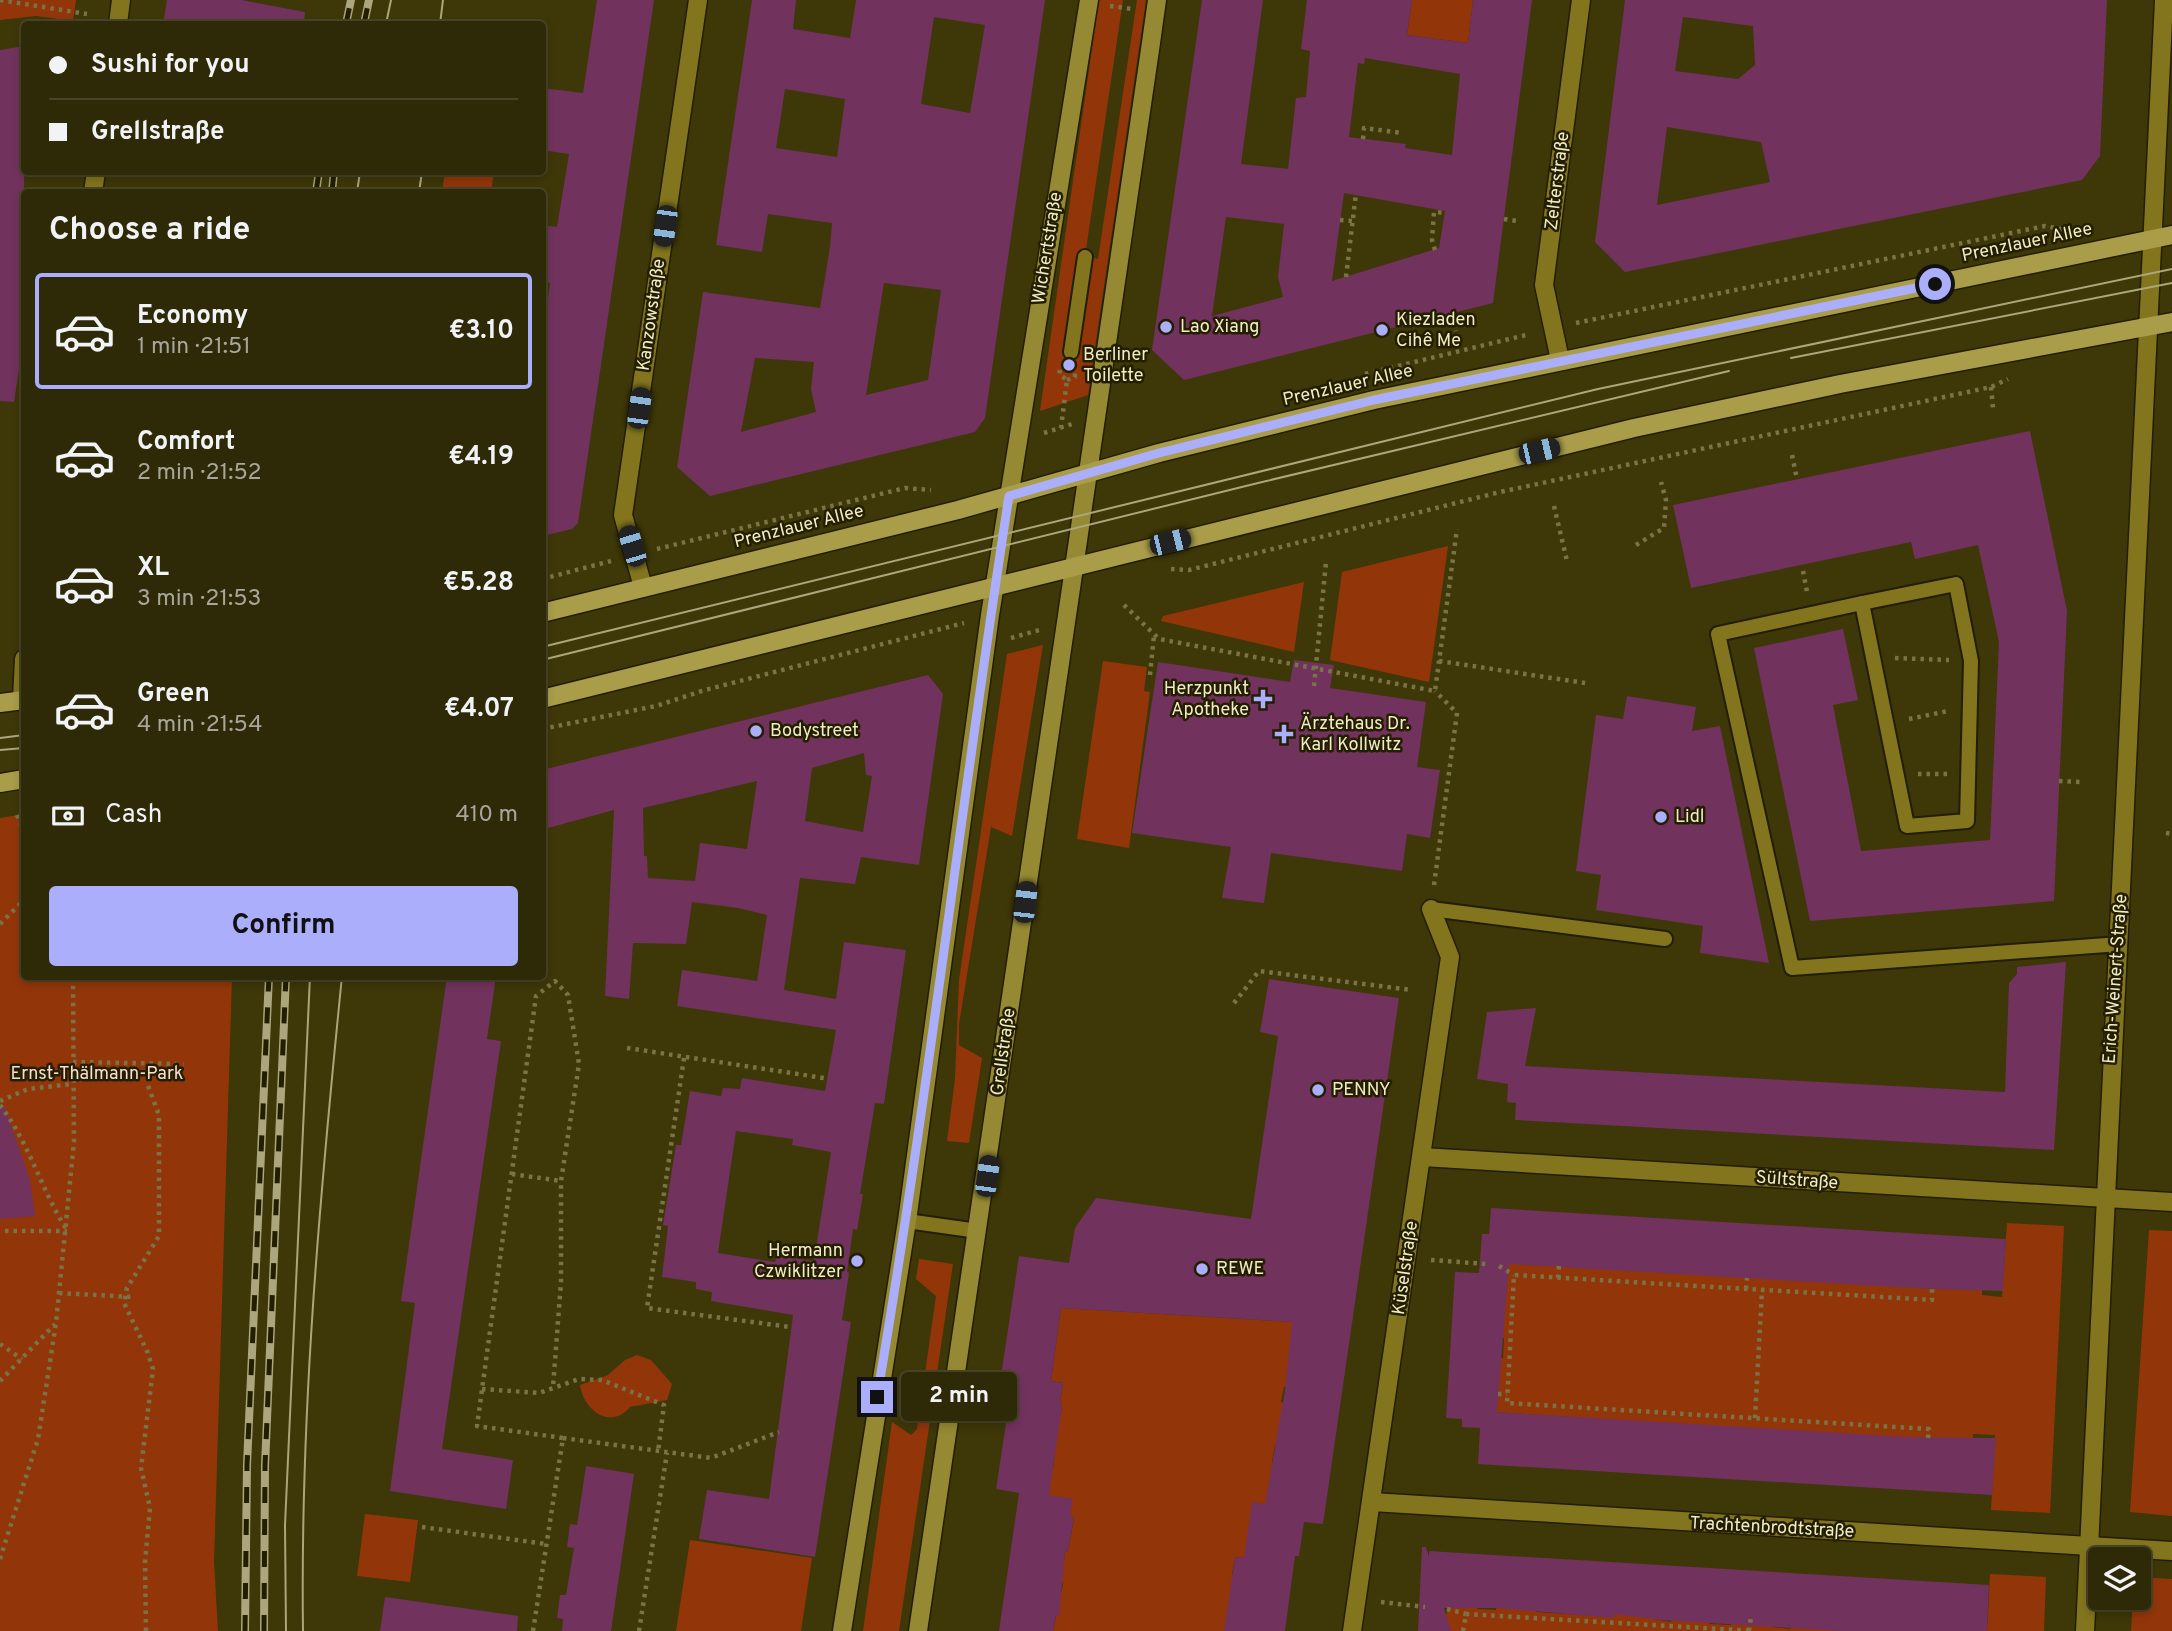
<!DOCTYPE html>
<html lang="en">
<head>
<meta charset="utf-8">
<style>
  :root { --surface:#2e2906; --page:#3a3514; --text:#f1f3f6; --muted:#a7a69b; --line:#494528; --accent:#abaffb }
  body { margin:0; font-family:Overpass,sans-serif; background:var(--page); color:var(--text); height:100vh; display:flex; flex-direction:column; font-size:26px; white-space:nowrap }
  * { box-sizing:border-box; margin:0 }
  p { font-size:23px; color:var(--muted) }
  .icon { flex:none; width:38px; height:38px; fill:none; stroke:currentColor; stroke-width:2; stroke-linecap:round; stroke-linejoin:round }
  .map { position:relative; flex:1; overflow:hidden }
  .drawer { position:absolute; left:21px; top:189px; width:525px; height:791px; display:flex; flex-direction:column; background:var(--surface); border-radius:7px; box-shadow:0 4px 10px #0003,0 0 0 2px var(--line) }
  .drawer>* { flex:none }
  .top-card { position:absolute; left:21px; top:21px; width:525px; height:154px; border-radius:7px; box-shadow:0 4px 10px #0003,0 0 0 2px var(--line); display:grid; align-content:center; height:154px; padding:0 28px; background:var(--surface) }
  .controls { position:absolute; left:2088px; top:1547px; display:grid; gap:14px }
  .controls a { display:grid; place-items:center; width:63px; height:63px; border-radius:7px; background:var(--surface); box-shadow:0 4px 10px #0003,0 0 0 2px var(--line); font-size:35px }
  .end { position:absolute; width:32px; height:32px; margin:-16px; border:9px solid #abaffb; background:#111; box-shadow:0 0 0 4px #111 }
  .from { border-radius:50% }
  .bubble { position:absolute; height:49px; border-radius:7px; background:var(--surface); box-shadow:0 4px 10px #0003,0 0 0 2px var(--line); font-size:23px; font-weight:700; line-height:49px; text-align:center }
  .car { position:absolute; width:21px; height:42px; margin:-21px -10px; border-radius:9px; box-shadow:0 0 5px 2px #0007; background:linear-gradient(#222 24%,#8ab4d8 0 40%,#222 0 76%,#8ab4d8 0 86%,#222 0) }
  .top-card b { display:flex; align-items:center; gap:24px; height:66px; font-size:26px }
  .top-card b+b { border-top:2px solid var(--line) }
  .top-card i { width:18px; height:18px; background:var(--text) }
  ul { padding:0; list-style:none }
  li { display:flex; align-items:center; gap:21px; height:116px; margin:0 14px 10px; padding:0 14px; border:4px solid transparent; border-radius:7px }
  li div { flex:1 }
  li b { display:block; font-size:26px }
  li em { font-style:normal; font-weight:700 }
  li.current { border-color:var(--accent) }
  li>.icon { width:63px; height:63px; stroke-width:1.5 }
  h2 { padding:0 28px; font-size:32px; line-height:84px }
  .pay { display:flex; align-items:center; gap:18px; height:77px; padding:0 28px; font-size:26px }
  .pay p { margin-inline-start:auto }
  .button { display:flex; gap:14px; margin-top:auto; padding:14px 28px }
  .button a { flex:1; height:80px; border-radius:7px; background:var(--accent); color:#111; font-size:28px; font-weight:700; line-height:80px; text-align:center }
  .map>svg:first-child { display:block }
  .green { fill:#92360a }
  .building { fill:#71325d; fill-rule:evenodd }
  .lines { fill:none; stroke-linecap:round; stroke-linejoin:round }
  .lane-casing { stroke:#221e04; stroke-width:18 }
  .street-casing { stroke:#221e04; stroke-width:21 }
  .secondary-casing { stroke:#221e04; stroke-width:21 }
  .primary-casing { stroke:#221e04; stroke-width:21 }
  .path { stroke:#797346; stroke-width:4.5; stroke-dasharray:3.5 5; stroke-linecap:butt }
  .lane { stroke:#82751d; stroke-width:14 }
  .street { stroke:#82751d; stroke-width:18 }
  .secondary { stroke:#968933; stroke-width:18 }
  .primary { stroke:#a99d49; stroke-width:18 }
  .tram { stroke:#aba67b; stroke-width:2 }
  .rail-casing { stroke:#aba67b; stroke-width:8 }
  .rail { stroke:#231e00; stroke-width:5; stroke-dasharray:16; stroke-linecap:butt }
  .route { stroke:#abaffb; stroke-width:9 }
  .poi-dot { fill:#abaffb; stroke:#231e00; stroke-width:2.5 }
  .labels { text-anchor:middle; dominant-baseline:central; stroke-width:5; stroke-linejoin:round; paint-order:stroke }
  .street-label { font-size:18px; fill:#f1ecc4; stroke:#231e00 }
  .poi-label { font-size:18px; fill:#f1ecc4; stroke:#231e00; text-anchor:start }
  .park-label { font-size:18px; fill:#faddd2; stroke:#231e00 }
</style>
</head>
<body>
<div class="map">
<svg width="2172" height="1631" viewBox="0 0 2172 1631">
  <rect width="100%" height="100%" fill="#3e3708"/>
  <g class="green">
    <polygon points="0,0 76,0 73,21 36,16 0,20"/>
    <polygon points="1099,0 1123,0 1085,256 1098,259 1137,0 1146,0 1088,395 1040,411"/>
    <polygon points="1412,0 1473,0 1468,43 1407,35"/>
    <polygon points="445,172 494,172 491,192 442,192"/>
    <polygon points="1448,546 1429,682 1330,660 1342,572"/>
    <polygon points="1304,582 1294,652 1161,621 1163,616"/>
    <polygon points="1043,645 1012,836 991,827 959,1024 959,1045 982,1058 969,1143 947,1141 955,1079 959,980 1007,654"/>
    <polygon points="1103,661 1147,667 1144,691 1150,692 1129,848 1077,839"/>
    <polygon points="24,814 24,976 232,977 214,1562 218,1631 0,1631 0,818"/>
    <polygon points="2007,1223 2064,1226 2050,1513 1991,1510 1995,1435 1973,1434 1973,1443 1494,1412 1498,1359 1503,1358 1504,1338 1498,1337 1507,1285 1500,1257 1933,1289 1937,1289 1937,1285 1982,1288 1982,1295 2002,1297"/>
    <polygon points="2149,1230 2172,1231 2172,1516 2130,1512"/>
    <polygon points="919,1259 953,1264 899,1631 863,1631 892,1422 911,1435 917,1429 936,1296 916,1279"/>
    <polygon points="1061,1308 1292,1322 1292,1387 1284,1387 1281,1402 1289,1404 1283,1446 1275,1445 1272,1462 1274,1506 1244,1558 1235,1557 1232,1575 1242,1577 1231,1631 1053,1631 1063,1584 1061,1581 1065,1552 1068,1551 1074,1519 1070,1516 1072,1499 1046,1495 1054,1463 1057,1419 1060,1418 1062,1406 1060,1404 1063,1383 1051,1381"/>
    <path d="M637 1355 651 1360 672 1384 667 1400 630 1407C610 1431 583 1409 580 1385L608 1375 625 1360Z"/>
    <polygon points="365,1514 418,1520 410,1582 357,1576"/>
    <polygon points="690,1540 812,1558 801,1631 676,1631"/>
    <polygon points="1990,1574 2046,1577 2044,1631 1987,1631"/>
    <polygon points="2139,1577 2172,1579 2172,1631 2131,1631 2133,1598 2138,1598"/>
    <polygon points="1449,1598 1477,1600 1477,1609 1496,1610 1497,1601 1536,1604 1536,1612 1614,1617 1615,1608 1653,1610 1653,1619 1671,1622 1673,1611 1711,1624 1731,1625 1733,1615 1773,1618 1772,1627 1790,1629 1793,1619 1839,1631 1451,1631 1445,1623"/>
  </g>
  <g class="building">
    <polygon points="167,0 241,0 305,12 304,24 163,24"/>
    <polygon points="597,0 654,0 578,523 572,529 542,536 542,342 550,283 542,282 542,225 557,227 569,154 542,150 542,88 583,93"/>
    <path d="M752 0H796L793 29 850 38 856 0H1045L985 418 975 432 710 496 677 467 703 292 820 308 830 247 832 223 768 214 762 252 716 245ZM934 17 985 25 970 113 921 104ZM785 89 845 99 837 157 776 148ZM884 283 941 290 928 380 866 395ZM755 358 814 362 811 389 816 412 741 432Z"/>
    <path d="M1202 0H1263L1241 164 1288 169 1296 98 1306 97 1310 51 1301 49 1307 0H1412L1407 35 1468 43 1473 0H1532L1493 303 1184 380 1152 350ZM1365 58 1460 74 1452 155 1405 148 1406 144 1349 137 1358 63 1364 64ZM1344 193 1445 211 1439 248 1332 281ZM1226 217 1284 224 1278 277 1283 297 1212 316Z"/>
    <path d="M1625 0H2107L2100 156 2082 180 1625 272 1595 242ZM1683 17 1753 26 1755 65 1738 79 1675 71ZM1667 127 1761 142 1770 182 1657 205Z"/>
    <polygon points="24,46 24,336 14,402 0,401 0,50"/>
    <polygon points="2030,431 2067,611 2054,901 1810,921 1754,648 1843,629 1858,700 1833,705 1861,851 1990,840 1999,642 1978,545 1915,559 1911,542 1691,588 1673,505"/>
    <polygon points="1294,660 1334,665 1330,688 1426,702 1417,767 1440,770 1430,838 1407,834 1402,871 1271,853 1264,903 1222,898 1231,847 1132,833 1158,662 1290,682"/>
    <path d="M928 675 943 694 919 865 861 857 855 884 800 878 784 990 836 999 844 942 906 950 884 1104 875 1103 860 1194H863L857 1230 853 1229 847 1272 849 1273 842 1320 851 1322 815 1557 699 1539 707 1490 769 1499 793 1315 711 1301 712 1292 696 1289V1282L662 1277 668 1226 663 1225 676 1145H681L690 1091 721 1096 723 1088 740 1089 742 1078 825 1091 836 1030 677 1006 682 970 757 981 767 915 738 908 692 902 686 944 633 943 629 999 605 996 614 810 548 828 546 820 542 821V770ZM864 753 866 775 872 776 863 832 805 821 812 768ZM757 781 747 849 700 843 695 881 648 878 647 856H644L643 808ZM736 1131 793 1139 792 1145 831 1152 814 1261 777 1256 775 1262 718 1253Z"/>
    <polygon points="1627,696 1696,707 1692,731 1720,726 1769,963 1700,953 1703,926 1596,910 1601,875 1576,871 1596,715 1623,719"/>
    <polygon points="2066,962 2054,1150 1515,1120 1516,1103 1507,1102 1508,1084 1477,1079 1487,1012 1536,1008 1525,1066 2005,1092 2009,983 2017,974 2017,967"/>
    <polygon points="447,976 496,976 487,1039 501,1041 442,1449 513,1460 506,1509 390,1491 415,1303 401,1301"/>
    <polygon points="1269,979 1399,998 1323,1524 1304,1522 1299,1556 1295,1556 1285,1631 1224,1631 1235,1557 1244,1558 1252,1502 1265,1504 1285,1390 1292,1322 1061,1308 1051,1381 1063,1383 1060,1404 1062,1406 1049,1495 1073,1499 1070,1516 1074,1518 1068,1551 1065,1552 1059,1616 1056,1616 1053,1631 999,1631 1019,1493 996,1489 1013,1378 1001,1376 1019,1256 1069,1263 1075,1228 1096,1198 1251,1219 1278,1036 1260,1032"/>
    <polygon points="4,1105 30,1180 35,1216 0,1219 0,1106"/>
    <polygon points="1491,1208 2006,1239 2003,1291 1932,1289 1509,1264 1497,1412 1907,1437 1996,1438 1992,1495 1478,1464 1480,1428 1462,1427 1462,1419 1446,1418 1455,1272 1479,1273 1482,1234 1489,1234"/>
    <polygon points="586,1466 634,1474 611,1631 562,1631 563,1619 557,1618 560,1595 566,1595 574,1548 567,1547 570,1524 577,1525"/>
    <polygon points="1422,1547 1426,1547 1429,1557 1429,1551 1989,1585 1987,1631 1839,1631 1660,1620 1614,1614 1614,1618 1496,1608 1444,1608 1451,1631 1418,1631"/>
    <polygon points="385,1597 518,1616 517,1631 380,1631"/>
  </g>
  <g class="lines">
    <defs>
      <g id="lane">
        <polyline points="1071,352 1085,257"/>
        <polygon points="1956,584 1971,661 1967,821 1907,826 1862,603"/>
        <polyline points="1862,603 1718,634 1792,968 2120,944"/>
        <polyline points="1431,909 1665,939"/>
        <polyline points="907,1221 978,1231"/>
      </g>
      <g id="street">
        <polyline points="118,24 121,0"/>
        <polyline points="93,192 96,172"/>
        <polyline points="1560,360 1544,285 1581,0"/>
        <polyline points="643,587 623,515 698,0"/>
        <polyline points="22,700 24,659"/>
        <polyline points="1422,1157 2172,1202"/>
        <polyline points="1372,1502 2172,1551"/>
        <polyline points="1352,1631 1450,957 1431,909"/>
        <polyline points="2085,1631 2164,0"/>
      </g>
      <g id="secondary">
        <polyline points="842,1631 907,1221 990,615 1089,0"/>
        <path d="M918 1631C998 1087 1081 544 1157 0"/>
      </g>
      <g id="primary">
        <polyline points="542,613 958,510 1159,453 1374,400 2172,235"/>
        <polyline points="542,699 1634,428 1840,384 2172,322"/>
        <polyline points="0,703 24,700"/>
        <polyline points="0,783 24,779"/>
      </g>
    </defs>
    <use href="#lane" class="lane-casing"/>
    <use href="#street" class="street-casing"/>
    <use href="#secondary" class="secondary-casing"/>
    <use href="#primary" class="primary-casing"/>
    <g class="path">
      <polyline points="0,0 87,14"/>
      <polyline points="1110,6 1133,9"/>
      <polyline points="1363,139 1364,128 1402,133"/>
      <polyline points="1504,219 1517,221"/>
      <polyline points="1340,220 1353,221"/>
      <polyline points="1435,250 1432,240 1434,212 1446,213"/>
      <polyline points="1346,277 1356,193"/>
      <polyline points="1451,314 1456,331"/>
      <polyline points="1576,323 2045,226 2065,230"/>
      <polyline points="1060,370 1059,374 1067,380 1061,428"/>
      <polyline points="1365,374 1530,334"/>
      <polyline points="1067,380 1075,377 1075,372"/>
      <polyline points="1991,387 1993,408"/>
      <polyline points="1044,433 1072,424"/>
      <polyline points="1792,455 1797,479"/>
      <polyline points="1554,506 1567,561"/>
      <polyline points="1636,545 1664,528 1666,500 1661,482"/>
      <polyline points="657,549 905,488 931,490"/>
      <polyline points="1171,569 1189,570 1500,492 1991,387 2008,379"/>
      <polyline points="1803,571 1807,592"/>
      <polyline points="542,579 611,561"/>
      <polyline points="1124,605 1159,639 1435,691 1457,529"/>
      <polyline points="1011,638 1043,629"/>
      <polyline points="1895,658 1949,660"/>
      <polyline points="1439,661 1585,683"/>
      <polyline points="1150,675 1154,635"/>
      <polyline points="1314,686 1326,562"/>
      <polyline points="1909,719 1948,711"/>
      <polyline points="542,729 656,706 705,690 964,623"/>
      <polyline points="1918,774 1947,774"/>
      <polyline points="2059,781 2080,782"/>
      <polyline points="17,815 24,832"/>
      <polyline points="2166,833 2172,834"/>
      <polyline points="1434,885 1457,713 1435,691"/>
      <polyline points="0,924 24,900"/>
      <polyline points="1234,1003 1259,971 1412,990"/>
      <polyline points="627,1048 824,1078"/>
      <polyline points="684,1058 647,1308 790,1327"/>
      <polyline points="73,1062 184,1064"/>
      <polyline points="0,1101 28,1089 72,1084"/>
      <path d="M0 1105C30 1144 41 1190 67 1230"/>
      <polyline points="512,1174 561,1181"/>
      <polyline points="5,1231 67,1231"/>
      <polyline points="1431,1260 1487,1264"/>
      <polyline points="1499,1266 1514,1275"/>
      <polyline points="1558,1278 1559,1266"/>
      <polyline points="1746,1289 1747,1278"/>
      <polyline points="59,1293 133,1297"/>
      <polyline points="0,1344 22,1359"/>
      <polyline points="0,1381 55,1324"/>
      <polyline points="482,1389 539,1393 579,1379 602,1380 664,1405 658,1452"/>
      <polyline points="1498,1394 1507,1394"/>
      <polyline points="1755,1418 1762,1290"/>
      <polyline points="563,1438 711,1458 779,1432"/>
      <polyline points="1928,1438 1929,1429 1507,1403 1514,1275 1932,1300 1932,1289"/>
      <polyline points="422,1527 546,1544"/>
      <polyline points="0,1559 38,1439 56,1323 74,1142 73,976"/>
      <polyline points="1381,1602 1425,1607"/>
      <polyline points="1447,1609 1466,1614"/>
      <polyline points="146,1631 145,1562 150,1508 141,1468 153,1369 147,1351 124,1303 127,1288 159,1236 159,1115 147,1083 153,1065"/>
      <polyline points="533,1631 563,1438 477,1426 536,996 555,981 568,995 579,1064 561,1181 561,1282 553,1387"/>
      <polyline points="639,1631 667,1453"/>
      <polyline points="1463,1631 1466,1614 1753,1631"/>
      <polyline points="1749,1631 1751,1617"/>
    </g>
    <use href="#lane" class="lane"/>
    <use href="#street" class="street"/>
    <use href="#secondary" class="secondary"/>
    <use href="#primary" class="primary"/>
    <g class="tram">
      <polyline points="386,24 391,0"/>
      <polyline points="440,24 443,0"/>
      <polyline points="357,192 360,172"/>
      <polyline points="419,192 422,172"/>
      <polyline points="1791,358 2172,283"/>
      <polyline points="542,647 1598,389 2172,269"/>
      <polyline points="542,660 1258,483 1729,371"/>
      <polyline points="0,738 24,735"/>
      <polyline points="0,750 24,748"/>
      <polyline points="286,1631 285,1525 310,976"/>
      <path d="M303 1631C300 1412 320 1195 342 976"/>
    </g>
    <defs>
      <g id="rail">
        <polyline points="346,24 351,0"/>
        <polyline points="364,24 369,0"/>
        <polyline points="316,192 319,172"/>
        <polyline points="332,192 334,172"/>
        <polyline points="245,1631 247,1465 269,976"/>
        <polyline points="264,1631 265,1466 286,976"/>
      </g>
    </defs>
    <use href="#rail" class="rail-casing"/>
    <use href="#rail" class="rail"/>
  </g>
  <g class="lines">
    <path class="route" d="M877 1397C928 1098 962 796 1009 496L1159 453 1374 400 1935 284"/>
  </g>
  <g class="poi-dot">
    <circle cx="1166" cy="327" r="7"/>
    <circle cx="1382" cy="330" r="7"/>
    <circle cx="1069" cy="365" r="7"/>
    <path d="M1259.5 688.5h7v7h7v7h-7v7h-7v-7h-7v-7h7z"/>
    <circle cx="756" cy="731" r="7"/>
    <path d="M1280.5 723.5h7v7h7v7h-7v7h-7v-7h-7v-7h7z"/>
    <circle cx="1661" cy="817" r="7"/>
    <circle cx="1318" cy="1090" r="7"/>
    <circle cx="857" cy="1261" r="7"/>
    <circle cx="1202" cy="1269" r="7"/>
  </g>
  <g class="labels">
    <g class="street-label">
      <text transform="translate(1558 181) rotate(-83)">Zelterstraße</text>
      <text transform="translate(2027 243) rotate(-12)">Prenzlauer Allee</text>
      <text transform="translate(1048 248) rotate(-81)">Wichertstraße</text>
      <text transform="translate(652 315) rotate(-82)">Kanzowstraße</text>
      <text transform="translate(1348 386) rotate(-13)">Prenzlauer Allee</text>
      <text transform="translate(799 527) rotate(-14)">Prenzlauer Allee</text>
      <text transform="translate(2116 979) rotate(-86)">Erich-Weinert-Straße</text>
      <text transform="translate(1004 1052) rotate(-82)">Grellstraße</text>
      <text transform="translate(1797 1181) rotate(4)">Sültstraße</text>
      <text transform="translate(1406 1268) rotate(-82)">Küselstraße</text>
      <text transform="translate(1772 1528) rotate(3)">Trachtenbrodtstraße</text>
    </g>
    <g class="poi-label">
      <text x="1396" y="320">Kiezladen<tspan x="1396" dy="21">Cihê Me</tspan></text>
      <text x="1180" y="327">Lao Xiang</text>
      <text x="1083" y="355">Berliner<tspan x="1083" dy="21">Toilette</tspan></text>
      <text x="1249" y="689" text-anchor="end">Herzpunkt<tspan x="1249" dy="21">Apotheke</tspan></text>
      <text x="1300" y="724">Ärztehaus Dr.<tspan x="1300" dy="21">Karl Kollwitz</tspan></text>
      <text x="770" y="731">Bodystreet</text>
      <text x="1675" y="817">Lidl</text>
      <text x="1332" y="1090">PENNY</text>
      <text x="843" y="1251" text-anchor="end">Hermann<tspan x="843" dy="21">Czwiklitzer</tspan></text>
      <text x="1216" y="1269">REWE</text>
    </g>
    <g class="park-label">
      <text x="97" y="1074">Ernst-Thälmann-Park</text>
    </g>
  </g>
</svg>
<div class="controls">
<a><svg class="icon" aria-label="layers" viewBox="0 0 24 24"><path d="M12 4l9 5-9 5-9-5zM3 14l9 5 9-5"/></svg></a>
</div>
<i class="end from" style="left:1935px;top:284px"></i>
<i class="end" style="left:877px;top:1397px"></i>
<div class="bubble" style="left:901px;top:1372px;width:116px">2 min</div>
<i class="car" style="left:665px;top:226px;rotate:188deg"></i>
<i class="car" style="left:639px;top:408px;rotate:8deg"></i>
<i class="car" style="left:1539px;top:451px;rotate:77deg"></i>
<i class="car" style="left:1170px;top:542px;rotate:76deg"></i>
<i class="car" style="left:632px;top:546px;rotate:343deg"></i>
<i class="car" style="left:1025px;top:902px;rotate:7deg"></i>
<i class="car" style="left:987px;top:1176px;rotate:8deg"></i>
<div class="top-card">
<b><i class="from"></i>Sushi for you</b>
<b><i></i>Grellstraße</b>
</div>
<section class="drawer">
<h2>Choose a ride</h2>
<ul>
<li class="current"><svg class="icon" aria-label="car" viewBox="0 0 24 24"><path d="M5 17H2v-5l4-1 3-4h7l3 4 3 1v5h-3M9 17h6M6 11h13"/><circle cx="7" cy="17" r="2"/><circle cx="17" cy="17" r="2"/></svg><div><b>Economy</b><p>1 min · 21:51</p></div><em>€3.10</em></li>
<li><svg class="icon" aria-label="car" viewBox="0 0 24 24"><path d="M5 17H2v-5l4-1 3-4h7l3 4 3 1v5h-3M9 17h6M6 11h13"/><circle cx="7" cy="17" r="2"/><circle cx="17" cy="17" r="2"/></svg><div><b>Comfort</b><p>2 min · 21:52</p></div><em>€4.19</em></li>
<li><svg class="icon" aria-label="car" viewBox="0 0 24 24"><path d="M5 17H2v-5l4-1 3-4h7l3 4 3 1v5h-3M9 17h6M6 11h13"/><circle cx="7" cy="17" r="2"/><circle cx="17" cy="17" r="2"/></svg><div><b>XL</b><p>3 min · 21:53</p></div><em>€5.28</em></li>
<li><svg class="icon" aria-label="car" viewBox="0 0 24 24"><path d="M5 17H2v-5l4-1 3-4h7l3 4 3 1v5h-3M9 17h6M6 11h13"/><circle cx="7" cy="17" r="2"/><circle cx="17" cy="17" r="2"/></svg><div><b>Green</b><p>4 min · 21:54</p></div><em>€4.07</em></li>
</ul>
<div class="pay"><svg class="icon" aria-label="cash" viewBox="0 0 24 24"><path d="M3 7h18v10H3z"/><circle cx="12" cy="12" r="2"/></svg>Cash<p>410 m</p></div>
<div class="button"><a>Confirm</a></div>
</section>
</div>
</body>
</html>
